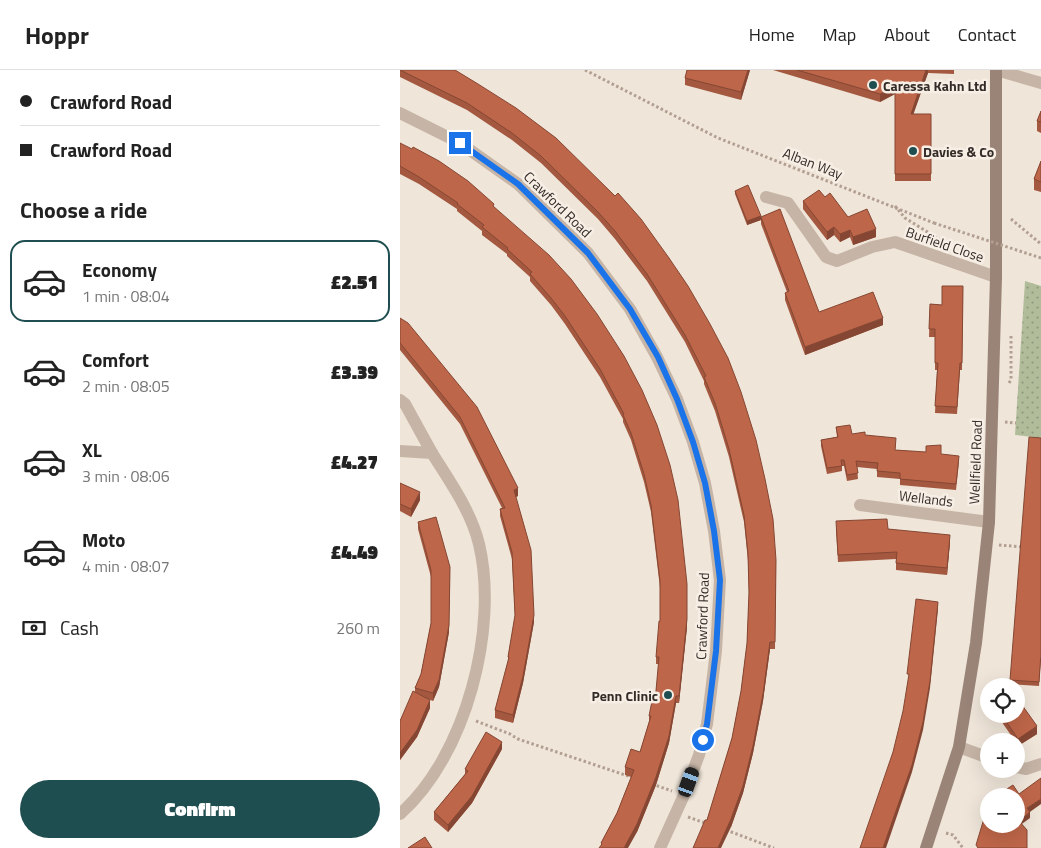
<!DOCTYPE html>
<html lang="en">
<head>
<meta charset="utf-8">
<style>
  :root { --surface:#fff; --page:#f6f6f6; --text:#222; --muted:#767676; --line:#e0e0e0; --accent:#1f4e51 }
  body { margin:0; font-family:"Titillium Web",sans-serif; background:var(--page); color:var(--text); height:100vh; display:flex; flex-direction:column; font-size:19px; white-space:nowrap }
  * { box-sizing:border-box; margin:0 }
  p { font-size:16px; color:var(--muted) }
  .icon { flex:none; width:28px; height:28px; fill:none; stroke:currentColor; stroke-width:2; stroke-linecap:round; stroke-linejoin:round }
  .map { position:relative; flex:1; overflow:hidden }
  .details { display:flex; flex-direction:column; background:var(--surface); width:400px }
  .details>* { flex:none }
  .banner { display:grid; align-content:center; height:110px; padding:0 20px; background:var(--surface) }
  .tools { position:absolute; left:580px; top:608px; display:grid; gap:10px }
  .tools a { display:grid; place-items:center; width:45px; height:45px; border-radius:50%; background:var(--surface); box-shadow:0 5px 20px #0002; font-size:25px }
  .end { position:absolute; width:22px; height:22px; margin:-11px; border:6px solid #1a73e8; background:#fff; box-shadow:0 0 0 2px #fff }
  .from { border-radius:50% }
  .car { position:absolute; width:15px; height:30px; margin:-15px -8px; border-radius:6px; box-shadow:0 0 4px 1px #0007; background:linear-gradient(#222 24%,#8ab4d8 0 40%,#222 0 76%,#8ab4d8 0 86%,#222 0) }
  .banner b { display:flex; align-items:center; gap:18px; height:48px; font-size:19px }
  .banner b+b { border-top:1px solid var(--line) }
  .banner i { width:12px; height:12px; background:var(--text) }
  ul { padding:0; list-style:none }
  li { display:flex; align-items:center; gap:15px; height:82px; margin:0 10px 8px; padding:0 10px; border:2px solid transparent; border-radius:15px }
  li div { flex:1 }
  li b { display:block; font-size:19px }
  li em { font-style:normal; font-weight:800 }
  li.on { border-color:var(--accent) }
  li>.icon { width:45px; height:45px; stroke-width:1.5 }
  h2 { padding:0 20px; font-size:22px; line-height:60px }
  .pay { display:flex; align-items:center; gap:12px; height:55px; padding:0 20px; font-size:19px }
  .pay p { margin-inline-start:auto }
  .cta { display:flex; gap:10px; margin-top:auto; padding:10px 20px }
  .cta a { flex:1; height:58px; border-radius:30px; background:var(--accent); color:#fff; font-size:20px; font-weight:800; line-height:58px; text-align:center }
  header { display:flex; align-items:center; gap:30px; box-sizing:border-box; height:70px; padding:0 25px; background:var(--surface); border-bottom:1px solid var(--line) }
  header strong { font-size:24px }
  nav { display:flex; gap:28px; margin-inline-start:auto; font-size:18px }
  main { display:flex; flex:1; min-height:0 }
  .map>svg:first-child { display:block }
  .grass { fill:url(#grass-dots) }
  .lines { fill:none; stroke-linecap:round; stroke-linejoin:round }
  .path { stroke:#b29f91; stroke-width:3; stroke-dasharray:2.5 2.5; stroke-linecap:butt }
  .street { stroke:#c6b5a6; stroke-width:12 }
  .secondary { stroke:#9a8478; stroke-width:12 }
  .path-bridge { stroke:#b29f91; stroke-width:3; stroke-dasharray:2.5 2.5; stroke-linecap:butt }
  .wall { fill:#a3583f }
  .shaded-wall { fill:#854733 }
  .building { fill:#be6649; stroke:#854733 }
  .route { stroke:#1a73e8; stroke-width:6 }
  .poi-dot { fill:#1f4e51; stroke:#f7efe5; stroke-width:2 }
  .labels { text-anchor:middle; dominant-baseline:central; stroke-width:5; stroke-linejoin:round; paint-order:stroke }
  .poi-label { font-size:14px; font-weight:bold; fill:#332b27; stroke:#f7efe5; text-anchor:start }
  .street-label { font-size:14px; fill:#332b27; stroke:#f7efe5 }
</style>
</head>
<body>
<header>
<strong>Hoppr</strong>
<nav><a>Home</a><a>Map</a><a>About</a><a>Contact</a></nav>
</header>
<main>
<section class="details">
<div class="banner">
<b><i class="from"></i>Crawford Road</b>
<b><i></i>Crawford Road</b>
</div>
<h2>Choose a ride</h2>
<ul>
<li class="on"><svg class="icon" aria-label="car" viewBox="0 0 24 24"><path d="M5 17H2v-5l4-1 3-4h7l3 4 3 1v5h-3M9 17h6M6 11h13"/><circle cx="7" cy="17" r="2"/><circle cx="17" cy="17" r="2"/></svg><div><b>Economy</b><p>1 min · 08:04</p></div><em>£2.51</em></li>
<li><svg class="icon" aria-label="car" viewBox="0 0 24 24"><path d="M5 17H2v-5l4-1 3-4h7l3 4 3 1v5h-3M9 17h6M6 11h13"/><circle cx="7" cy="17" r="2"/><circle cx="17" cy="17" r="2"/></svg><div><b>Comfort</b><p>2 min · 08:05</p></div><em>£3.39</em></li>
<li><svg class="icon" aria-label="car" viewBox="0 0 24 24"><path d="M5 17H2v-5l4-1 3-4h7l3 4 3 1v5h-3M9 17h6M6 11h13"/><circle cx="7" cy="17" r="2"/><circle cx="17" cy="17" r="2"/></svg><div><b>XL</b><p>3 min · 08:06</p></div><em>£4.27</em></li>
<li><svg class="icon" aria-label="car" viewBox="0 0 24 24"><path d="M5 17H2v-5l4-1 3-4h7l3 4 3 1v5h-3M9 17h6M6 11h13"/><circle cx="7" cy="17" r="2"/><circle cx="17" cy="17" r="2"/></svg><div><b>Moto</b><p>4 min · 08:07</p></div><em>£4.49</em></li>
</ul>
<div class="pay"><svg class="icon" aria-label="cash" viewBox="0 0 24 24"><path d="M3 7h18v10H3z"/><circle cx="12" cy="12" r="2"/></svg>Cash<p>260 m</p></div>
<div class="cta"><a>Confirm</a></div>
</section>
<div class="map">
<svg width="641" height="778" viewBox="0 0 641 778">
  <defs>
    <pattern id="grass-dots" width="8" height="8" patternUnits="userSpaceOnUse" patternTransform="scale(1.25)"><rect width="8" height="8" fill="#b1bd9a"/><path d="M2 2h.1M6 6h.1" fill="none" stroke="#919a7e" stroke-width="1.8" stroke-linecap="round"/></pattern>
  </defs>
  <rect width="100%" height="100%" fill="#efe5d9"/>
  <polygon class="grass" points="625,211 641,216 641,368 615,365"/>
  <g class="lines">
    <g class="path">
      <polyline points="185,0 318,68 534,153"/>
      <polyline points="495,136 505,148 542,171"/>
      <polyline points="611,149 641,174"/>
      <polyline points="609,313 611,310 611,265"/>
      <polyline points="605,352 616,353"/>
      <polyline points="599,475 623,477"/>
      <polyline points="76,651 110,664 118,669 234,708"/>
      <polyline points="252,714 272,721"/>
      <polyline points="288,747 308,754"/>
      <polyline points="326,760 374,778"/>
      <polyline points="546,763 553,765 563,778"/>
    </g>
    <g class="street">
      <polyline points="596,0 641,13"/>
      <polyline points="0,43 60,73 118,114 188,183 230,239 257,287 277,329 293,372 305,413 314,461 320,510 316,581 307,654 299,685 284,725 260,778"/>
      <polyline points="366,127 388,133 426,187 437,191 472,177 495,172 596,207"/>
      <polyline points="0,330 5,334 32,383 0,381"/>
      <polyline points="460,435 589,452"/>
      <polyline points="559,677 589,688"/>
      <polyline points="616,697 626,699 641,694"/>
      <path d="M0 744C66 686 99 558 79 474 71 441 50 412 32 383"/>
    </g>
    <polyline class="secondary" points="526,778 559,677 576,573 589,452 596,207 596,0"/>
    <polyline class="path-bridge" points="534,153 641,188"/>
  </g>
  <g class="wall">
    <polygon points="0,0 55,0 269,188 376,490 375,579 370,579 363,631 353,683 343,723 331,757 307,750 332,668 341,621 347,573 349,526 348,491 344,452 329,387 315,341 304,314 304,311 285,272 247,211 215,169 198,149 141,93 112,70 67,40 0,7"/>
    <polygon points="287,0 350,0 341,30 285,15 285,8"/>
    <polygon points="373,0 554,0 554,4 528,3 513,44 531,44 531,111 495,111 495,24 480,32"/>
    <polygon points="641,41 641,63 637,61 637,51"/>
    <polygon points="0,73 94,137 224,286 287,557 279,633 276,633 269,673 256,715 237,762 201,776 201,773 217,743 231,707 225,705 225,697 240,682 249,652 249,646 255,632 259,594 256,594 256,587 260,551 260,518 251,442 244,412 231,370 223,352 223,349 200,307 165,254 151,235 130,211 130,207 107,186 107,184 82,165 82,161 57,141 57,139 19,114 0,104"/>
    <polygon points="641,91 641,122 634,120 634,109"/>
    <polygon points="335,121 361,146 419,242 483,255 405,285 385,230 385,223 387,222 361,154 361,150 347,155 335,124"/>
    <polygon points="425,127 448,147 476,167 453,175 450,167 440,172 434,165 427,170 403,139 403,131"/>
    <polygon points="563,216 562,300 560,300 557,344 535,343 537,300 535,300 535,267 529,267 530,234 542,235"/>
    <polygon points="0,248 118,426 115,427 134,552 123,613 113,653 95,648 95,640 108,593 108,587 115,546 112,489 100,446 100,439 102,438 60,354 0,280"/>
    <polygon points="436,357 452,364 465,365 496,374 495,380 541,384 559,392 556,420 500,415 500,409 477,407 477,399 457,397 458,409 447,411 444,396 442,396 442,401 427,404 421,376 421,370 437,367"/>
    <polygon points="0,413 20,430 11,447 0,441"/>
    <polygon points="18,452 49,562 39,617 33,631 28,629 30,638 17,667 0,690 0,651 15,621 15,618 21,604 31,553 31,507 18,459"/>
    <polygon points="436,459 488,459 550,472 547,505 496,500 496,489 438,492"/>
    <polygon points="641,588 639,616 610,614 610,610"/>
    <polygon points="599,644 616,644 637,664 618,676 616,673 616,671 615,671 599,648"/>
    <polygon points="102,679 72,733 48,762 34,750 34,742 65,704 65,699"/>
  </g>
  <g class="shaded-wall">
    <polygon points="348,0 350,0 341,30 341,22"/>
    <polygon points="526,0 528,0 528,3 511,51 511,44"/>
    <polygon points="495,17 495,24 480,32 480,24"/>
    <polygon points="361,146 361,150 347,155 347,151"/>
    <polygon points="434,157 434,165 427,170 427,162"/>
    <polygon points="476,159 476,167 453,175 453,167"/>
    <polygon points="450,160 450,167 440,172 440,164"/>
    <polygon points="483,248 483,255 405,285 405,277"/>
    <polygon points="118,418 118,426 114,428 114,420"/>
    <polygon points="20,422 20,430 11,447 11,439"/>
    <polygon points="550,465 550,472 547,505 547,498"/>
    <polygon points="50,497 49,562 39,617 33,631 33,623"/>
    <polygon points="287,514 287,557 279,633 279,626"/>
    <polygon points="538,532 538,539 530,618 523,660 512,702 486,778 483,778"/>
    <polygon points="134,545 134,552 123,613 113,653 113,645"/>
    <polygon points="370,572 370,579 363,631 353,683 343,723 331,757 321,778 318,778"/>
    <polygon points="276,626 276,633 269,673 256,715 237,762 228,778 224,778"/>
    <polygon points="30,630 30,638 17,667 0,690 0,683"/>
    <polygon points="637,656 637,664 618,676 618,669"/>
    <polygon points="102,672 102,679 72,733 48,762 48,755"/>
    <polygon points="641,729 641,734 627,744 627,738"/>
    <polygon points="630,742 630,748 619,756 619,751"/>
  </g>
  <g class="building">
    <polygon points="0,0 55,0 78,14 116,38 156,68 215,126 218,123 241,149 269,188 288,216 310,254 328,288 341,322 356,370 365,409 373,449 376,490 375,572 370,572 363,624 353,676 343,716 331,749 318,778 293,778 305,750 307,750 332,668 341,621 347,573 349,522 348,484 344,445 329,379 315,333 304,307 306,306 285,265 247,204 215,161 198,142 141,86 112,63 67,33"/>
    <polygon points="287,0 348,0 341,22 285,8"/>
    <polygon points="397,0 526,0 511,44 531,44 531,104 495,104 495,17 480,24"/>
    <polygon points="641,41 641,52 637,51"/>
    <polygon points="0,73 12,79 13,77 39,91 68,111 94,134 93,136 149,185 171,209 197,244 224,286 242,320 257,355 270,395 278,430 287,514 287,549 279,626 276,626 269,666 256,707 237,754 224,778 199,778 202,774 201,773 217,743 234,700 225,697 231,679 240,682 251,646 249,646 252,631 255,632 259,587 256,587 259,551 260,551 260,511 251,435 244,404 231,363 223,345 224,344 200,299 165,246 151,228 130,204 132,202 107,179 108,178 82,157 84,155 57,134 58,133 19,107 0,96"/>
    <polygon points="641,91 641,112 634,109"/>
    <polygon points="348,115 361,146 347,151 335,121"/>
    <polygon points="419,120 425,127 430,123 448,147 467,139 476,159 453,167 450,160 440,164 434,157 427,162 403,131"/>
    <polygon points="380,139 419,242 473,222 483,248 405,277 385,223 389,221 361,147"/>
    <polygon points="542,216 563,216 562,293 560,293 557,337 535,336 538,293 535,293 535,259 529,259 530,234 542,235"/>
    <polygon points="0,248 8,253 77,337 118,418 114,420 131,480 134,545 123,606 113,645 95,640 109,587 108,587 115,545 112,482 100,439 105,438 60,347 0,273"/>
    <polygon points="450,355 452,364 465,362 465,365 496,368 495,380 526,382 526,376 541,375 541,384 559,386 556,414 500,409 500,403 477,401 478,393 456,391 458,403 447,405 444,390 441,390 442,396 427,398 421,370 438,367 436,357"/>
    <polygon points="629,367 641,368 641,583 639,612 610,610"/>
    <polygon points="0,413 20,422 11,439 0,434"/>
    <polygon points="36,447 50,497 49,555 39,610 33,623 15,618 21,604 31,553 31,500 18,452"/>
    <polygon points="487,449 488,459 550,465 547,498 496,493 497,482 438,485 436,451"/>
    <polygon points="516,529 538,532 530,611 523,652 512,695 483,778 460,778 493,682 503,641 509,604 507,604"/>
    <polygon points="13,621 30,630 17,660 0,683 0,651"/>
    <polygon points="617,628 637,656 618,669 601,644 616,644 616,629"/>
    <polygon points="86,662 102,672 72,726 48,755 34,742 68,701 65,699"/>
    <polygon points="641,708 641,729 627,738 630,742 619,751 627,760 627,778 578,778 576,775 589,732 589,754 616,754 616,726 596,726 613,715 619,724"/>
    <polygon points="25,767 32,778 8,778"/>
  </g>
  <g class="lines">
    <polyline class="route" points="60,73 118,114 188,183 230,239 258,287 277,329 293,372 305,413 314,461 320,510 316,581 307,654 303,670"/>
  </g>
  <g class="poi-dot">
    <circle cx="473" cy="15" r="5"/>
    <circle cx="513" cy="81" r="5"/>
    <circle cx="268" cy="625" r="5"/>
  </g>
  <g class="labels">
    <g class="poi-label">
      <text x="483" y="15">Caressa Kahn Ltd</text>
      <text x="523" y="81">Davies &amp; Co</text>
      <text x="258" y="625" text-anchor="end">Penn Clinic</text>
    </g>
    <g class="street-label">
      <text transform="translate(413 93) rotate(21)">Alban Way</text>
      <text transform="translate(158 134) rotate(44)">Crawford Road</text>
      <text transform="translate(545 174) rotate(19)">Burfield Close</text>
      <text transform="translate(575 392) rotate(-88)">Wellfield Road</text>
      <text transform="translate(526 428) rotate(7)">Wellands</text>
      <text transform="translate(302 546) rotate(-88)">Crawford Road</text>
    </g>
  </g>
</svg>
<div class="tools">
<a><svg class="icon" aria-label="locate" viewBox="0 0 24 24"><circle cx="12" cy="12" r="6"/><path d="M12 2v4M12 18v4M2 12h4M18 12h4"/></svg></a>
<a>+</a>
<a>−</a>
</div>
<i class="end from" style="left:303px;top:670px"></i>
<i class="end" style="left:60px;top:73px"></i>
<i class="car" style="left:289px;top:712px;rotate:20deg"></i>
</div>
</main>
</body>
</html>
